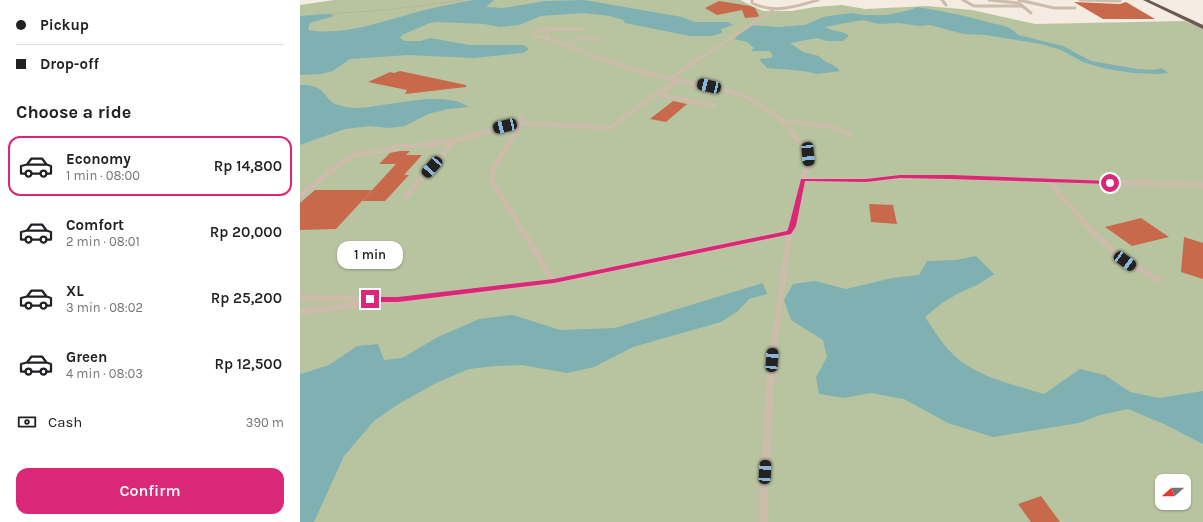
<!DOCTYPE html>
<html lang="en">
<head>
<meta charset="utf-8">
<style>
  :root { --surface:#fff; --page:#f6f6f6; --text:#202124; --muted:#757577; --line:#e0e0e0; --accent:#db2777 }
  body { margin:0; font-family:Karla,sans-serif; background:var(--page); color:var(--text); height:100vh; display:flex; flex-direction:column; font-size:15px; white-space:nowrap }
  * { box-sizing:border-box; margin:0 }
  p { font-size:13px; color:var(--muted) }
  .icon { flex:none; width:22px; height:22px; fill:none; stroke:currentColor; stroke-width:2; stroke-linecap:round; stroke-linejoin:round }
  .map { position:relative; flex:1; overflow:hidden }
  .details { display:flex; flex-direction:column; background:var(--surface); width:300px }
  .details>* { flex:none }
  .guide { display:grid; align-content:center; height:88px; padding:0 16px; background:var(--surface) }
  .needle { width:26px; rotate:250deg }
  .buttons { position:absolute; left:855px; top:474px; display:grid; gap:8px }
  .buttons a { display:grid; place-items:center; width:36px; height:36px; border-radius:8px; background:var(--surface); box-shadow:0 1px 3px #0004; font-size:20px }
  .end { position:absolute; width:18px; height:18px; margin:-9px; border:5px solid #db2777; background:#fff; box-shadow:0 0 0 2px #fff }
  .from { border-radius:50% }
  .bubble { position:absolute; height:28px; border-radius:12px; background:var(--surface); box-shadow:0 1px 3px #0004; font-size:13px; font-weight:600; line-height:28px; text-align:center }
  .car { position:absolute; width:12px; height:24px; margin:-12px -6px; border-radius:5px; box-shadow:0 0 3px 1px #0007; background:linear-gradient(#222 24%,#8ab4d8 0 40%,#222 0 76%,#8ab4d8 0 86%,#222 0) }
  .guide b { display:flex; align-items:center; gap:14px; height:38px; font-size:15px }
  .guide b+b { border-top:1px solid var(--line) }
  .guide i { width:10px; height:10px; background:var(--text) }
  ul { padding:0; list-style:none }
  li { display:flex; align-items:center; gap:12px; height:60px; margin:0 8px 6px; padding:0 8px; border:2px solid transparent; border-radius:12px }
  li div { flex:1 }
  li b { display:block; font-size:15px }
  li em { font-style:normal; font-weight:600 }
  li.active { border-color:var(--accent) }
  li>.icon { width:36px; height:36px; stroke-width:1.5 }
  h2 { padding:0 16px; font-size:18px; line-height:48px }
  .pay { display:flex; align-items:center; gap:10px; height:44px; padding:0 16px; font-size:15px }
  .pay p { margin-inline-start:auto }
  .cta { display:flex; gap:8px; margin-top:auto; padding:8px 16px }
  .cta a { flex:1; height:46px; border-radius:12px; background:var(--accent); color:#fff; font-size:16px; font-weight:600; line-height:46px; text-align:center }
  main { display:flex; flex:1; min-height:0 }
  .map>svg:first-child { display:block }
  .green { fill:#b8c4a0; fill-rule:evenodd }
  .water { fill:#7fb0b2 }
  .building { fill:#c8694b }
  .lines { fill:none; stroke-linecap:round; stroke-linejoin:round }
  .path { stroke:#b9a596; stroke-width:1; stroke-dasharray:1 1; stroke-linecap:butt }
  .service-far4 { stroke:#cdbbac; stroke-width:3 }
  .service-far3 { stroke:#cdbbac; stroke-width:4 }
  .service-far2 { stroke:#cdbbac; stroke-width:5 }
  .service-far1 { stroke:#cdbbac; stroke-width:6 }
  .service { stroke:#cdbbac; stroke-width:8 }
  .trunk { fill:#6c584f; fill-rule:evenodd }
  .route { fill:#db2777 }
</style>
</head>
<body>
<main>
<section class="details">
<div class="guide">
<b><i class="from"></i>Pickup</b>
<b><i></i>Drop-off</b>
</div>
<h2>Choose a ride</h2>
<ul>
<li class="active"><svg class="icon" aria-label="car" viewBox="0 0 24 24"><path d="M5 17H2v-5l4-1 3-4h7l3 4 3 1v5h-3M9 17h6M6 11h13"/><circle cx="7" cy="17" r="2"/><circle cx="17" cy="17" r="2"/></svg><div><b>Economy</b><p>1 min · 08:00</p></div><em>Rp 14,800</em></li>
<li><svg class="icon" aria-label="car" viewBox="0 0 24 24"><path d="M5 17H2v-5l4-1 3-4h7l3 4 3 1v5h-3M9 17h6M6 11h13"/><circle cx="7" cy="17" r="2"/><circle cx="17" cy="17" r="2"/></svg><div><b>Comfort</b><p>2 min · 08:01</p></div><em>Rp 20,000</em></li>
<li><svg class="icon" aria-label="car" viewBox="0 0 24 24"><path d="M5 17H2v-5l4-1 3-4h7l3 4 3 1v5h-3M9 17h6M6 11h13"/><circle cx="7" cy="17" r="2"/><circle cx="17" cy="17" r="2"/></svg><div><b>XL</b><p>3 min · 08:02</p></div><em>Rp 25,200</em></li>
<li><svg class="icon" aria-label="car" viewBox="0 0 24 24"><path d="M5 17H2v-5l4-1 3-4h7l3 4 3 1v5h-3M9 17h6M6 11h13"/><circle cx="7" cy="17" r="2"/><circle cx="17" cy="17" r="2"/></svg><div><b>Green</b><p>4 min · 08:03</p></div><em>Rp 12,500</em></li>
</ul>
<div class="pay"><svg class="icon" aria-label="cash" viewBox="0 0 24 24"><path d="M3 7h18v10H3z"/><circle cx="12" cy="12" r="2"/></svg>Cash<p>390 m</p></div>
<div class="cta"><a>Confirm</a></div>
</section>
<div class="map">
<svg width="903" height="522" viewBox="0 0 903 522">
  <rect width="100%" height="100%" fill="#f4ebe1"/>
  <path class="green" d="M34 0H440L463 11H491L515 7 542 5 565 9 627 6 672 10 735 24 885 21 903 28V522H0V5ZM862 481H884V503H862Z"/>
  <g class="water">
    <path d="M173 0H194L186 7 203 8 245 1 284 0 382 17 395 22H428L433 25 421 29 422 33 412 36H390L325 23 323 20 310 16 282 13 241 16 219 25 200 27 184 24 137 22 130 23 102 35 100 38 105 41H121L130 38 170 45H224L229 49 223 53 174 58 108 55 50 59 33 71 21 74 0 75V16L30 14 34 16 10 23 8 30C41 36 78 23 110 14 131 8 152 4 173 0Z"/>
    <path d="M617 7C641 11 664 15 687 22 699 25 710 25 718 35L763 46 791 61 837 69 854 70 862 68 868 73 860 74 833 73 802 68 783 62 761 50 741 44 685 35 664 34 630 25 620 26 599 23 579 24 562 20 525 27C532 32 543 30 549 36L543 41H527L517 38 490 43 503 52 519 56C525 64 534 63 540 71L517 74 504 71 467 68 459 59 471 58 473 55 469 51H451L454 48 447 42 434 39 450 25 478 27 505 25 523 17 535 15 552 13 564 15H587L610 10Z"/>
    <path d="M0 85C5 85 11 85 15 87 23 89 27 99 33 103 39 106 51 108 57 108 88 107 143 89 169 107L148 109 128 114 105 126 89 128 70 126 45 129 0 145Z"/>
    <path d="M676 256 694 274 679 284 659 293 642 303 625 317C637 335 649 355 668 366 690 380 719 386 744 394L780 369 805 375 830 392 859 398 903 391V444L864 424 828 409 800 415 779 423 693 437 648 423 604 399 570 393 544 398 519 394 516 377 527 357 523 340 491 320 484 300 493 284 515 281 546 289 592 278 619 275 627 261 656 260Z"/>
    <polygon points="463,283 467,294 449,299 438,311 421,322 333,347 294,367 267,373 222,365 194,366 169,369 138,382 100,403 74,421 44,456 14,522 0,522 0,371 1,374 29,365 57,346 78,344 84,360 102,358 138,337 179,319 213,315 260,330 315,328"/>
  </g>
  <g class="building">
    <polygon points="419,1 450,6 455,8 459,16 457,17 445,18 442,10 417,15 405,8"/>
    <polygon points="774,2 820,4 826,2 855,19 803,19"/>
    <polygon points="100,71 166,85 166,87 105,94 107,90 68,82 90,72 94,73"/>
    <polygon points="373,101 387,104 366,122 350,119"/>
    <polygon points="100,151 110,151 106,155 122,155 104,175 109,175 85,201 62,201 96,164 79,164 90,153"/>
    <polygon points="15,190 72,190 36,229 0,230 0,203"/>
    <polygon points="569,204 593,205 597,224 571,222"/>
    <polygon points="841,218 869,237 832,246 805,227"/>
    <polygon points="884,237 903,243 903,279 881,272"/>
    <polygon points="741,496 760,522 731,522 718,504"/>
  </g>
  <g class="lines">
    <polyline class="path" points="13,15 86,10 164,0"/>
    <g class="service-far4">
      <path d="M452 0V3C474 14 495 7 518 0"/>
      <polyline points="642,0 646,5"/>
      <polyline points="663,0 674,6 722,6"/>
      <polyline points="689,0 719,3"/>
      <polyline points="719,0 754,8 775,8"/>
      <polyline points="780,0 820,1"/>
      <polyline points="720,4 731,13"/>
      <polygon points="240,29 248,29 246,38 234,36 234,32"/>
      <polyline points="248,29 284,29"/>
      <polyline points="246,38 299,58"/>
      <path d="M266 46C277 36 289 37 303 40"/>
      <polyline points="401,58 473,10"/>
    </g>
    <g class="service-far3">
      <polyline points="296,57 345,73 379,80"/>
      <polyline points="370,79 402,57"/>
      <polyline points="414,106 356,94 379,80 419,88 446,97 479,117 493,134"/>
      <polyline points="483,121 532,127 549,134"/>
      <polyline points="179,134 221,123 310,128 356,94"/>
      <polyline points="215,134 221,123 221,116"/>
    </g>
    <g class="service-far2">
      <polyline points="215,133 193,170 192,181 223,231"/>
      <polyline points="546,133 550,134"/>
      <polyline points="154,141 182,133"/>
      <polyline points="502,180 566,180 600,177 651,177 903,185"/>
      <polyline points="748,181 792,231"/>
      <polyline points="0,196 45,160 55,155 101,147 154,141 105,197"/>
      <polyline points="490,231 493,226 502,180 509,164 508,154 492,133"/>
    </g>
    <g class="service-far1">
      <polyline points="222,230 254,281"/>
      <polyline points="791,230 823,260 858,280"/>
      <polyline points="0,298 74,299"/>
      <polyline points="0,312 254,281 489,232"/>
      <polyline points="472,358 490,230"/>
    </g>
    <polyline class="service" points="464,522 464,488 472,357"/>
    <polygon class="trunk" points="843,0 849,0 903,25 903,29"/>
  </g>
  <polygon class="route" points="600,175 651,175 810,181 813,183 810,184 651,179 600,178 566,182 505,181 496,226 491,234 254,283 98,302 70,302 66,299 70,297 98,297 254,279 487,231 489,226 501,179 566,179"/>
</svg>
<div class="buttons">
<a><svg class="needle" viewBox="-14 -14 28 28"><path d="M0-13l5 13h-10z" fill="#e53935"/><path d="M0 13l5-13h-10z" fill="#757577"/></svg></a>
</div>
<i class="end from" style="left:810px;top:183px"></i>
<i class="end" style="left:70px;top:299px"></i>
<div class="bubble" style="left:37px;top:241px;width:66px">1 min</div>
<i class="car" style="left:409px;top:86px;rotate:283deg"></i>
<i class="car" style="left:205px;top:126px;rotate:257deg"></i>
<i class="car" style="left:508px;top:154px;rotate:175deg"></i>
<i class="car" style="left:132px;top:167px;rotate:222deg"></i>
<i class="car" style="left:825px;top:261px;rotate:126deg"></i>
<i class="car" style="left:472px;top:360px;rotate:4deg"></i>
<i class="car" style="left:465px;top:472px;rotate:3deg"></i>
</div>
</main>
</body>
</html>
